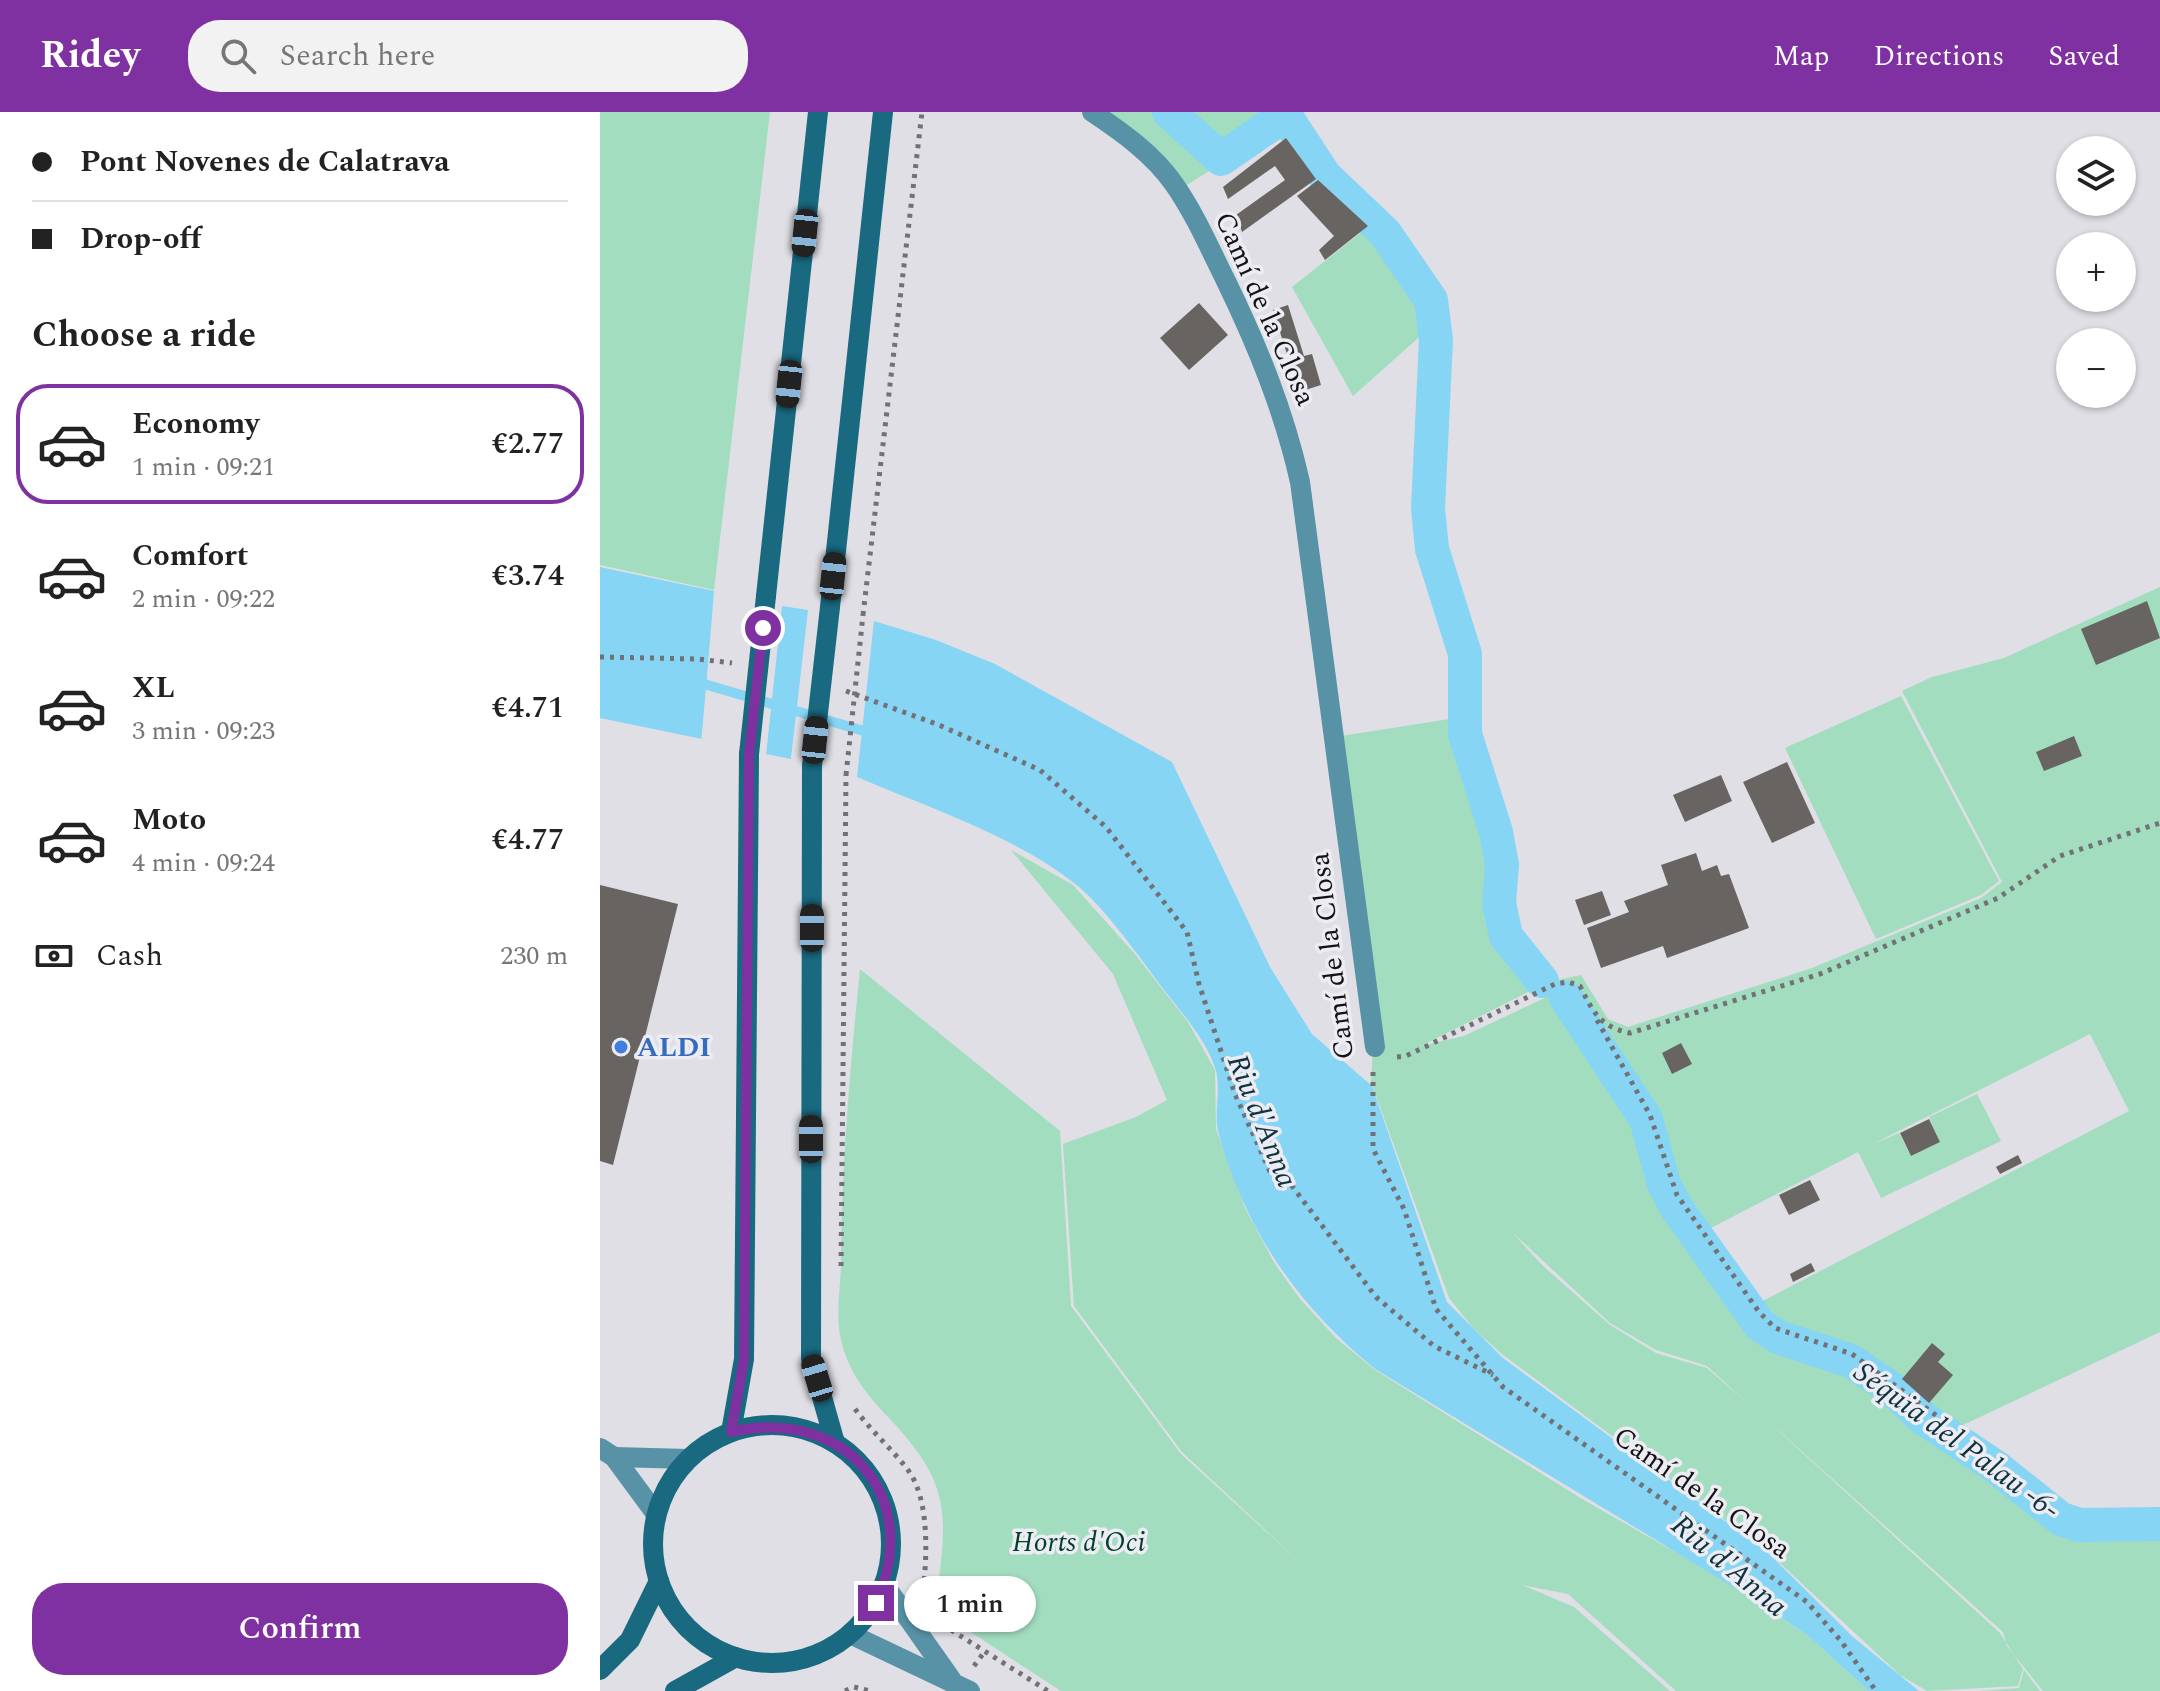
<!DOCTYPE html>
<html lang="en">
<head>
<meta charset="utf-8">
<style>
  :root { --surface:#fff; --page:#f2f2f2; --text:#222; --muted:#767676; --line:#e0e0e0; --accent:#8031a1 }
  body { margin:0; font-family:Spectral,serif; background:var(--page); color:var(--text); height:100vh; display:flex; flex-direction:column; font-size:30px; white-space:nowrap }
  * { box-sizing:border-box; margin:0 }
  p { font-size:26px; color:var(--muted) }
  .icon { flex:none; width:44px; height:44px; fill:none; stroke:currentColor; stroke-width:2; stroke-linecap:round; stroke-linejoin:round }
  .map { position:relative; flex:1; overflow:hidden }
  .panel { display:flex; flex-direction:column; background:var(--surface); width:600px }
  .panel>* { flex:none }
  .guide { display:grid; align-content:center; height:176px; padding:0 32px; background:var(--surface) }
  .controls { position:absolute; left:1456px; top:24px; display:grid; gap:16px }
  .controls a { display:grid; place-items:center; width:80px; height:80px; border-radius:50%; background:var(--surface); box-shadow:0 2px 6px #0004; font-size:40px }
  .end { position:absolute; width:36px; height:36px; margin:-18px; border:10px solid #8031a1; background:#fff; box-shadow:0 0 0 4px #fff }
  .from { border-radius:50% }
  .bubble { position:absolute; height:56px; border-radius:28px; background:var(--surface); box-shadow:0 2px 6px #0004; font-size:26px; font-weight:600; line-height:56px; text-align:center }
  .car { position:absolute; width:24px; height:48px; margin:-24px -12px; border-radius:10px; box-shadow:0 0 6px 2px #0007; background:linear-gradient(#222 24%,#8ab4d8 0 40%,#222 0 76%,#8ab4d8 0 86%,#222 0) }
  .guide b { display:flex; align-items:center; gap:28px; height:76px; font-size:30px }
  .guide b+b { border-top:2px solid var(--line) }
  .guide i { width:20px; height:20px; background:var(--text) }
  ul { padding:0; list-style:none }
  li { display:flex; align-items:center; gap:24px; height:120px; margin:0 16px 12px; padding:0 16px; border:4px solid transparent; border-radius:32px }
  li div { flex:1 }
  li b { display:block; font-size:30px }
  li em { font-style:normal; font-weight:600 }
  li.current { border-color:var(--accent) }
  li>.icon { width:72px; height:72px; stroke-width:1.5 }
  h2 { padding:0 32px; font-size:36px; line-height:96px }
  .pay { display:flex; align-items:center; gap:20px; height:88px; padding:0 32px; font-size:30px }
  .pay p { margin-inline-start:auto }
  .action { display:flex; gap:16px; margin-top:auto; padding:16px 32px }
  .action a { flex:1; height:92px; border-radius:32px; background:var(--accent); color:#fff; font-size:32px; font-weight:600; line-height:92px; text-align:center }
  header { display:flex; align-items:center; gap:48px; box-sizing:border-box; height:112px; padding:0 40px; background:var(--accent); color:#fff }
  header strong { font-size:38px }
  nav { display:flex; gap:44px; margin-inline-start:auto; font-size:28px }
  .search { width:560px; height:72px; background:var(--page); display:flex; align-items:center; gap:20px; box-sizing:border-box; padding:0 28px; border-radius:32px; color:var(--muted); font-size:30px }
  main { display:flex; flex:1; min-height:0 }
  .map>svg:first-child { display:block }
  .green { fill:#a2ddc0; fill-rule:evenodd }
  .water { fill:#86d5f5 }
  .pier { fill:#dfdfe5 }
  .lines { fill:none; stroke-linecap:round; stroke-linejoin:round }
  .stream { stroke:#86d5f5; stroke-width:10 }
  .canal { stroke:#86d5f5; stroke-width:34 }
  .building { fill:#686461 }
  .path { stroke:#727276; stroke-width:5; stroke-dasharray:4 6; stroke-linecap:butt }
  .minor { stroke:#5892a6; stroke-width:20 }
  .tertiary { stroke:#5892a6; stroke-width:20 }
  .secondary { stroke:#196980; stroke-width:20 }
  .path-bridge { stroke:#727276; stroke-width:5; stroke-dasharray:4 6; stroke-linecap:butt }
  .secondary-bridge { stroke:#196980; stroke-width:20 }
  .route { stroke:#8031a1; stroke-width:10 }
  .shop-dot { fill:#3f7fe0; stroke:#ececf2; stroke-width:3 }
  .labels { text-anchor:middle; dominant-baseline:central; stroke-width:7; stroke-linejoin:round; paint-order:stroke }
  .street-label { font-size:28px; fill:#131315; stroke:#ececf2 }
  .shop-label { font-size:28px; font-weight:bold; fill:#366cbe; stroke:#ececf2; text-anchor:start }
  .park-label { font-size:28px; font-style:italic; fill:#00412b; stroke:#ececf2 }
  .water-label { font-size:30px; font-style:italic; fill:#0e3341; stroke:#ececf2 }
</style>
</head>
<body>
<header>
<strong>Ridey</strong>
<div class="search"><svg class="icon" aria-label="search" viewBox="0 0 24 24"><circle cx="10" cy="10" r="6"/><path d="M15 15l6 6"/></svg>Search here</div>
<nav><a>Map</a><a>Directions</a><a>Saved</a></nav>
</header>
<main>
<section class="panel">
<div class="guide">
<b><i class="from"></i>Pont Novenes de Calatrava</b>
<b><i></i>Drop-off</b>
</div>
<h2>Choose a ride</h2>
<ul>
<li class="current"><svg class="icon" aria-label="car" viewBox="0 0 24 24"><path d="M5 17H2v-5l4-1 3-4h7l3 4 3 1v5h-3M9 17h6M6 11h13"/><circle cx="7" cy="17" r="2"/><circle cx="17" cy="17" r="2"/></svg><div><b>Economy</b><p>1 min · 09:21</p></div><em>€2.77</em></li>
<li><svg class="icon" aria-label="car" viewBox="0 0 24 24"><path d="M5 17H2v-5l4-1 3-4h7l3 4 3 1v5h-3M9 17h6M6 11h13"/><circle cx="7" cy="17" r="2"/><circle cx="17" cy="17" r="2"/></svg><div><b>Comfort</b><p>2 min · 09:22</p></div><em>€3.74</em></li>
<li><svg class="icon" aria-label="car" viewBox="0 0 24 24"><path d="M5 17H2v-5l4-1 3-4h7l3 4 3 1v5h-3M9 17h6M6 11h13"/><circle cx="7" cy="17" r="2"/><circle cx="17" cy="17" r="2"/></svg><div><b>XL</b><p>3 min · 09:23</p></div><em>€4.71</em></li>
<li><svg class="icon" aria-label="car" viewBox="0 0 24 24"><path d="M5 17H2v-5l4-1 3-4h7l3 4 3 1v5h-3M9 17h6M6 11h13"/><circle cx="7" cy="17" r="2"/><circle cx="17" cy="17" r="2"/></svg><div><b>Moto</b><p>4 min · 09:24</p></div><em>€4.77</em></li>
</ul>
<div class="pay"><svg class="icon" aria-label="cash" viewBox="0 0 24 24"><path d="M3 7h18v10H3z"/><circle cx="12" cy="12" r="2"/></svg>Cash<p>230 m</p></div>
<div class="action"><a>Confirm</a></div>
</section>
<div class="map">
<svg width="1560" height="1579" viewBox="0 0 1560 1579">
  <rect width="100%" height="100%" fill="#dfdfe5"/>
  <g class="green">
    <polygon points="0,0 170,0 114,478 0,453"/>
    <polygon points="504,0 684,0 686,11 582,76"/>
    <path d="M768 115C790 139 828 186 826 219L753 284 692 175Z"/>
    <path d="M1560 475V1220L1344 1322 1395 1356 1460 1409 1478 1416 1560 1414V1579H1443L1407 1534 1403 1520 1150 1293 1400 1521 1423 1557 1418 1574 1327 1579 1300 1563 1167 1439 903 1243 874 1217 849 1186 771 970 773 935 735 625 856 606 896 751 918 747C889 786 931 837 952 868L821 934 864 924 953 882 952 869 981 863 1008 907 1028 915 1212 856 1381 786 1402 770 1302 579 1332 565 1404 546ZM1490 922 1529 999 1147 1197 1075 1097 1062 1073 1043 1007 1075 1056 1085 1085 1107 1118 1258 1040 1281 1086 1401 1029 1377 982 1329 1005 1340 1030 1311 1044 1299 1021 1273 1032ZM911 1119 1010 1211 1056 1238 1107 1254 1147 1291 1107 1256 1056 1241 1010 1213 942 1153Z"/>
    <polygon points="1301,584 1399,769 1381,783 1276,827 1185,636"/>
    <path d="M411 738 473 773 534 841 588 910 615 958 616 1017 645 1096 675 1152 700 1187 736 1226 775 1258 982 1387 1123 1467 1207 1523 1269 1579H1076L968 1482 922 1473 974 1495 1070 1579H461L372 1521 337 1481C349 1398 348 1368 288 1305 266 1282 248 1259 241 1228 235 1204 241 1173 241 1149 242 1049 250 957 260 857L460 1019 471 1194 581 1342 703 1453 582 1340 474 1194 463 1032 536 1005 567 988 513 862Z"/>
    <polygon points="1424,1558 1440,1579 1380,1579 1419,1576"/>
  </g>
  <g class="water">
    <polygon points="0,455 114,479 102,627 0,606"/>
    <polygon points="182,494 208,498 191,647 166,642"/>
    <path d="M274 509 336 528 395 552 572 650 670 855 712 922 772 974 847 1190 903 1246 1167 1440 1253 1525 1319 1579H1269L1207 1523 1161 1492 775 1257C698 1194 644 1117 618 1019 614 1001 621 978 616 959 608 930 582 901 564 878 540 846 505 795 474 771 415 724 327 695 257 665Z"/>
  </g>
  <g class="pier">
    <polygon points="115,479 118,479 106,627 101,631"/>
    <polygon points="182,490 166,642 162,642 178,494"/>
    <polygon points="210,495 212,499 195,648 191,647"/>
    <polygon points="273,505 257,664 254,655"/>
  </g>
  <g class="lines">
    <g class="stream">
      <polyline points="685,0 685,3"/>
      <polyline points="94,569 274,622"/>
    </g>
    <g class="canal">
      <polyline points="569,0 621,47 685,3 725,64 785,121 831,188 836,228 828,396 832,437 865,542 865,622 896,720 902,753 899,791 906,824 942,869"/>
      <polyline points="966,886 1046,1007 1064,1072 1076,1095 1160,1213 1178,1225 1251,1249 1292,1277 1323,1306 1396,1355 1461,1407 1479,1413 1560,1412"/>
    </g>
  </g>
  <g class="building">
    <polygon points="686,26 716,67 642,120 636,103 685,68 675,54 628,87 623,75"/>
    <polygon points="718,68 768,114 725,148 719,138 734,124 697,84"/>
    <polygon points="599,191 628,223 589,258 560,226"/>
    <polygon points="688,193 704,244 712,242 721,273 699,280 673,198"/>
    <polygon points="1547,489 1560,526 1496,553 1481,517"/>
    <polygon points="1474,624 1482,644 1444,659 1436,640"/>
    <polygon points="1187,650 1215,711 1172,731 1143,670"/>
    <polygon points="1121,663 1132,689 1085,710 1073,683"/>
    <polygon points="1096,741 1102,759 1117,753 1121,764 1129,762 1149,816 1067,846 1063,834 1001,856 987,816 1029,800 1024,789 1068,773 1061,753"/>
    <polygon points="0,773 78,792 13,1053 0,1049"/>
    <polygon points="1002,779 1011,803 984,813 975,788"/>
    <polygon points="1081,931 1092,952 1072,962 1062,941"/>
    <polygon points="1329,1007 1340,1030 1311,1044 1300,1021"/>
    <polygon points="1418,1043 1422,1051 1400,1062 1396,1055"/>
    <polygon points="1210,1068 1220,1088 1189,1103 1179,1083"/>
    <polygon points="1211,1151 1215,1159 1193,1170 1190,1162"/>
    <polygon points="1332,1231 1345,1242 1338,1250 1353,1263 1329,1291 1302,1267"/>
  </g>
  <g class="lines">
    <g class="path">
      <polyline points="263,503 322,0"/>
      <polyline points="0,545 98,547 132,551"/>
      <polyline points="246,579 339,613 440,658 506,715 587,820 599,872 635,982 671,1062 689,1070 776,1185 834,1234 893,1263"/>
      <polyline points="997,908 1050,1003 1077,1083 1159,1200 1175,1216 1252,1242 1348,1312"/>
      <path d="M797 945 806 944 955 872 968 870 980 874C993 900 1000 915 1030 921L1220 862 1398 786 1460 744 1560 711"/>
      <polyline points="773,960 773,1037 804,1097 836,1197 903,1275 1207,1490 1241,1529 1276,1579"/>
      <polyline points="241,1154 246,663"/>
      <path d="M255 1297C271 1319 292 1337 308 1358 330 1388 327 1445 323 1480"/>
      <polyline points="351,1518 448,1579"/>
      <polyline points="374,1554 385,1539"/>
      <polyline points="245,1579 254,1575 270,1579"/>
    </g>
    <path class="minor" d="M492 0C522 20 553 42 574 72 595 102 610 137 626 169 658 235 684 299 700 370L775 935"/>
    <g class="tertiary">
      <polyline points="0,1336 14,1345 56,1402"/>
      <polyline points="14,1345 88,1347"/>
      <polyline points="284,1472 351,1567"/>
      <polyline points="250,1522 370,1579"/>
    </g>
    <g class="secondary">
      <polyline points="166,484 218,0"/>
      <polyline points="230,495 283,0"/>
      <polyline points="212,654 211,1246 235,1331"/>
      <circle cx="172" cy="1432" r="119"/>
      <polyline points="131,1320 144,1247 149,642"/>
      <polyline points="0,1558 30,1528 59,1469"/>
      <polyline points="75,1579 136,1545"/>
    </g>
    <polyline class="path-bridge" points="246,663 263,503"/>
    <g class="secondary-bridge">
      <polyline points="149,642 166,484"/>
      <polyline points="212,654 230,495"/>
    </g>
  </g>
  <g class="lines">
    <path class="route" d="M163 516 149 642 144 1247 131 1320C242 1294 325 1383 276 1491"/>
  </g>
  <circle class="shop-dot" cx="21" cy="935" r="8"/>
  <g class="labels">
    <g class="street-label">
      <text transform="translate(665 197) rotate(66)">Camí de la Closa</text>
      <text transform="translate(732 844) rotate(-97)">Camí de la Closa</text>
      <text transform="translate(1102 1381) rotate(35)">Camí de la Closa</text>
    </g>
    <g class="shop-label">
      <text x="37" y="935">ALDI</text>
    </g>
    <g class="park-label">
      <text x="479" y="1430">Horts d'Oci</text>
    </g>
    <g class="water-label">
      <text transform="translate(662 1009) rotate(68)">Riu d'Anna</text>
      <text transform="translate(1357 1329) rotate(36)">Séquia del Palau -6-</text>
      <text transform="translate(1129 1454) rotate(40)">Riu d'Anna</text>
    </g>
  </g>
</svg>
<div class="controls">
<a><svg class="icon" aria-label="layers" viewBox="0 0 24 24"><path d="M12 4l9 5-9 5-9-5zM3 14l9 5 9-5"/></svg></a>
<a>+</a>
<a>−</a>
</div>
<i class="end from" style="left:163px;top:516px"></i>
<i class="end" style="left:276px;top:1491px"></i>
<div class="bubble" style="left:304px;top:1464px;width:132px">1 min</div>
<i class="car" style="left:205px;top:121px;rotate:186deg"></i>
<i class="car" style="left:189px;top:272px;rotate:186deg"></i>
<i class="car" style="left:233px;top:464px;rotate:6deg"></i>
<i class="car" style="left:215px;top:628px;rotate:6deg"></i>
<i class="car" style="left:212px;top:816px;rotate:0deg"></i>
<i class="car" style="left:211px;top:1027px;rotate:0deg"></i>
<i class="car" style="left:217px;top:1266px;rotate:343deg"></i>
</div>
</main>
</body>
</html>
